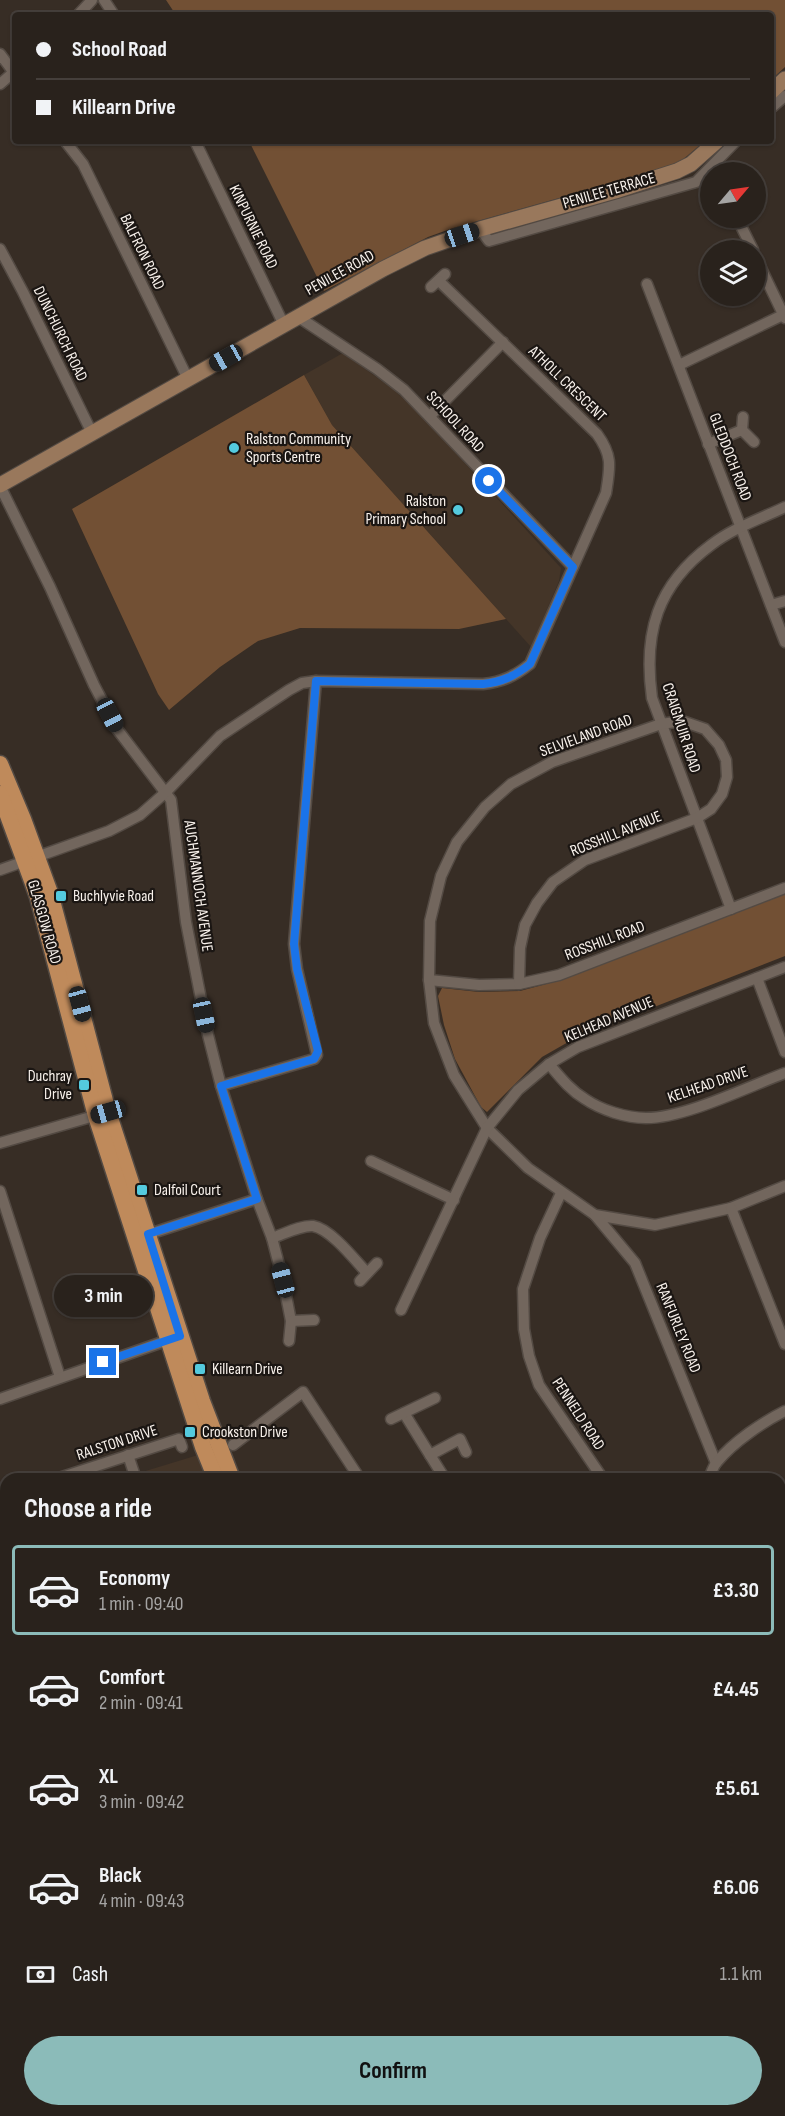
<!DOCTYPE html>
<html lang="en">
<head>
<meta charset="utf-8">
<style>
  :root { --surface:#29221c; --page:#312a25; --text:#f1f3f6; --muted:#a5a4a3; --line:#453f3b; --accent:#8bbbb9 }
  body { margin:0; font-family:"Sofia Sans Condensed",sans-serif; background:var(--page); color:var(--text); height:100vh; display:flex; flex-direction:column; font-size:22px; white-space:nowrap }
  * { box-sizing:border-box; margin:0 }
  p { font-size:20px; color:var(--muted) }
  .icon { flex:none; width:33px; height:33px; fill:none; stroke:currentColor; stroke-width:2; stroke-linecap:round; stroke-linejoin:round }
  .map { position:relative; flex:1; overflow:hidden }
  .side { position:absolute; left:0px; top:1473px; width:786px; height:644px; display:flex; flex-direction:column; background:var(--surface); border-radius:18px 18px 0 0; box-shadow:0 2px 4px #0004,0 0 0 2px var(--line) }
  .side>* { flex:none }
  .top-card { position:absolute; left:12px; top:12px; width:762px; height:132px; border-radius:6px; box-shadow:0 2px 4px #0004,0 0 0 2px var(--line); display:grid; align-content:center; height:132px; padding:0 24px; background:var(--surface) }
  .needle { width:39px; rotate:61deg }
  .tools { position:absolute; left:700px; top:162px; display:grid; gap:12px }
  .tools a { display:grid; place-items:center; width:66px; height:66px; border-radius:50%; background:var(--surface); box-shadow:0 2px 4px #0004,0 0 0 2px var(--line); font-size:30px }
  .end { position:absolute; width:27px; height:27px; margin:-14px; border:8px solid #1a73e8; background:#fff; box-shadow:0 0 0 3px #fff }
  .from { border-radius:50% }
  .bubble { position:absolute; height:42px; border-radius:21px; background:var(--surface); box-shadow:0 2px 4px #0004,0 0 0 2px var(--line); font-size:20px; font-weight:700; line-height:42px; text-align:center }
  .car { position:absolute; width:18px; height:36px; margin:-18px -9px; border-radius:8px; box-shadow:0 0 4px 2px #0007; background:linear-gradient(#222 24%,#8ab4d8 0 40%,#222 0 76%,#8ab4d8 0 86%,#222 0) }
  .top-card b { display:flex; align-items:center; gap:21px; height:57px; font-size:22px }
  .top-card b+b { border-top:2px solid var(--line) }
  .top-card i { width:15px; height:15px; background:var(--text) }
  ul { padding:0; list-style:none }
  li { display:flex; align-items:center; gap:18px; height:90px; margin:0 12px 9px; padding:0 12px; border:3px solid transparent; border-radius:6px }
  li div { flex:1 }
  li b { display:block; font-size:22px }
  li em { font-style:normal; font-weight:700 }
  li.active { border-color:var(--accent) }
  li>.icon { width:54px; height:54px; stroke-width:1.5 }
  h2 { padding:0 24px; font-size:27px; line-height:72px }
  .pay { display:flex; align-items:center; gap:15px; height:66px; padding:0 24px; font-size:22px }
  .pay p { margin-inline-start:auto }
  .primary-button { display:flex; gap:12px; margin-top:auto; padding:12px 24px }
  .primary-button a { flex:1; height:69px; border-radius:36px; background:var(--accent); color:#111; font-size:24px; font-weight:700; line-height:69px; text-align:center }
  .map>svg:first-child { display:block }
  .built { fill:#443528 }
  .green { fill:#725034 }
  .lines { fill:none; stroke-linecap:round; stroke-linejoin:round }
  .street-casing { stroke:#534a43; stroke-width:13 }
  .secondary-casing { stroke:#534a43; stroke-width:17 }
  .primary-casing { stroke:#534a43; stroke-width:19 }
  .street { stroke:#72665d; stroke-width:10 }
  .secondary { stroke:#99785c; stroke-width:15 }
  .primary { stroke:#bf8a5b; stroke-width:16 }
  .rail { stroke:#8f867f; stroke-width:2; stroke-dasharray:12 6; stroke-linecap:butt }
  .route { stroke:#1a73e8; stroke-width:8 }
  .poi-dot { fill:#54cade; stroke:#1b1613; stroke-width:2 }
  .labels { text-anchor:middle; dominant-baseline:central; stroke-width:4.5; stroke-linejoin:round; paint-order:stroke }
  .street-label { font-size:16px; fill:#f9f2ec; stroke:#1b1613 }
  .poi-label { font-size:16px; fill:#f9f2ec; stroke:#1b1613; text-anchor:start }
</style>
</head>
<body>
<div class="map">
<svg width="785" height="2116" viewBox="0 0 785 2116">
  <rect width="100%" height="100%" fill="#372d25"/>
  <g class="built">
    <polygon points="343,353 393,389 419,413 561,568 559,581 531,647 332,425 304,375"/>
    <polygon points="198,1455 206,1479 141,1479 139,1473"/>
    <polygon points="0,1911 6,1912 6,2096 0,2093"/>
    <polygon points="36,2111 104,2111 95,2116 48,2116"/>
    <polygon points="582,2111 735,2111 735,2116 585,2116"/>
  </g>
  <g class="green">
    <polygon points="166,0 785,0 785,67 771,80 771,15 176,15"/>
    <polygon points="249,141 705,141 681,161 656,171 453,228 428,237 324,291"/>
    <polygon points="304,375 332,425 506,619 459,629 300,628 258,641 220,667 169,710 158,694 72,509"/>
    <polygon points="785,894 785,956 577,1037 542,1057 487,1112 481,1107 455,1059 444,1025 438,996 442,988 479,992 520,991 561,980"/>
    <polygon points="104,2111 104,2110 159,2111 159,2116 95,2116"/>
  </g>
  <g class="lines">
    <defs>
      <g id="street">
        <polyline points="104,0 114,15"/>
        <polyline points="78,15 92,0"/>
        <polyline points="0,54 15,74"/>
        <polyline points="0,84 15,71"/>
        <polyline points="771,108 785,96"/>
        <polyline points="65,141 83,164 188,379"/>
        <polyline points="195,141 284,325"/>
        <polyline points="737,218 753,250"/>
        <polyline points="480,229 489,241 696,182 736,141"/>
        <polyline points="0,249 23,292 92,433"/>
        <polyline points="756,258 785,318"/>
        <polyline points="647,284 785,642"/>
        <polyline points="431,287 445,274"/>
        <polyline points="300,316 303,320 377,369 404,390 573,567"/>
        <polyline points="679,365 785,314"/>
        <polyline points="430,416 503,342"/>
        <polyline points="743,417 742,430 754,442"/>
        <polyline points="708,444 742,430"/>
        <polyline points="0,486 50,587 94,685 117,729 171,800 186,922 208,1035 221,1086 257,1199 272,1238 283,1280 291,1321 289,1341"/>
        <polyline points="771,605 785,601"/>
        <path d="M0 870 109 831 140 815 166 792 220 736 289 690 302 683 316 681 483 684C502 682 515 676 530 664L606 493C610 467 613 456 597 434L439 281"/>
        <path d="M731 909 652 698C643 633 657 585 711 545 733 528 760 519 785 507"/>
        <polyline points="757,978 785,1052"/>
        <polyline points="429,980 479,985 519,984 559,975 785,888"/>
        <polyline points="519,984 520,948 525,925 537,903 553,882 585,860 697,818 711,809 722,794 727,777 726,760 719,745 705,729 682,721 661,724 552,762 511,784 485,807 457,842 441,876 430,921 429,980 434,1023 454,1075 487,1128 528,1168 595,1215 655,1225 731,1208 785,1186"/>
        <path d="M549 1064C560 1077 570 1090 585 1099 601 1110 626 1118 646 1118 685 1118 747 1087 785 1073"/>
        <polyline points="221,1086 314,1059 317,1055 297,969 294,944 316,681"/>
        <polyline points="0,1143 101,1114"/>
        <polyline points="371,1161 454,1200"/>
        <polyline points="0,1191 60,1377"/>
        <polyline points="561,1193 540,1238 523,1289 524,1329 529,1356 539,1385 603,1479"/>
        <polyline points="731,1208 785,1344"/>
        <polyline points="595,1215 635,1263 716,1463"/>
        <polyline points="143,1236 257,1199"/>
        <path d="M272 1238C284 1234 301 1225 313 1226 331 1229 355 1260 367 1273"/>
        <polyline points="360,1281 377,1263"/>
        <polyline points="401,1310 487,1128 518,1090 549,1064 578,1047 785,967"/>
        <polyline points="291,1321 314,1320"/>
        <polyline points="0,1399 174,1338"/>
        <polyline points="404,1413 430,1455"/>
        <polyline points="391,1419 435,1398"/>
        <polyline points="233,1445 303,1392 360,1479"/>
        <polyline points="128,1455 136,1479"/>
        <polyline points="56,1479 179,1439 182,1447"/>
        <polyline points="445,1479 430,1455 460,1439 466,1452"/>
        <path d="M709 1479C711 1474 713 1466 717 1462 733 1442 763 1422 785 1411"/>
        <polyline points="0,1498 6,1496"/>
        <polyline points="0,1527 6,1534"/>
        <polyline points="780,1594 785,1591"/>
        <polyline points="0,1617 6,1623"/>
        <polyline points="0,1777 6,1777"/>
        <polyline points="0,1841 6,1843"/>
        <polyline points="346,2110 349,2116"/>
        <polyline points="475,2110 479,2116"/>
      </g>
      <g id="secondary">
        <polyline points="771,92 785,79"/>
        <polyline points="0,485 383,269 425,248 480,229 615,191 677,171 691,164 717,141"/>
        <polyline points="780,1863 785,1860"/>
      </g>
      <g id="primary">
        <polyline points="0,764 23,819 50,893 108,1112 202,1401 232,1479"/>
        <polyline points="0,794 38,897 96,1116 203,1447 216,1479"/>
        <polyline points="780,1608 785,1605"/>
        <polyline points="780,1623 785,1621"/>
        <polyline points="0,1911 6,1908"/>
        <polyline points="636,2110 640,2116"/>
        <polyline points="652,2110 656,2116"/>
      </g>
    </defs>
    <use href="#street" class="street-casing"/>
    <use href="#secondary" class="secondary-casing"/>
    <use href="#primary" class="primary-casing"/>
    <use href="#street" class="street"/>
    <use href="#secondary" class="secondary"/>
    <use href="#primary" class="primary"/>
    <g class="rail">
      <polyline points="0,1893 6,1899"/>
      <polyline points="254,2110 259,2116"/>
    </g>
  </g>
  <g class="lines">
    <path class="route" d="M103 1362 180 1336 148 1234 257 1199 221 1086 314 1059 318 1051 297 969 294 944 316 681 483 684C502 682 515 676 530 664L573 567 489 481"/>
  </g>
  <g class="poi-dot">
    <circle cx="234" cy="448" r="6"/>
    <circle cx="458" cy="510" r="6"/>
    <rect x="55" y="890" width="12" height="12" rx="3"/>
    <rect x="78" y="1079" width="12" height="12" rx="3"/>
    <rect x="136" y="1184" width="12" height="12" rx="3"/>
    <rect x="194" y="1363" width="12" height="12" rx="3"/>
    <rect x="184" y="1426" width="12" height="12" rx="3"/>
  </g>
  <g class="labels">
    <g class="street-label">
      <text transform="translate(609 191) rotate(-16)">PENILEE TERRACE</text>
      <text transform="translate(253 227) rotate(64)">KINPURNIE ROAD</text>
      <text transform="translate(142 252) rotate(64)">BALFRON ROAD</text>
      <text transform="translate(340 273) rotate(-29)">PENILEE ROAD</text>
      <text transform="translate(60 334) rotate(64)">DUNCHURCH ROAD</text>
      <text transform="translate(567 384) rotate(44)">ATHOLL CRESCENT</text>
      <text transform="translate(455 422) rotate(47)">SCHOOL ROAD</text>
      <text transform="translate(730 457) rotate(69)">GLEDDOCH ROAD</text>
      <text transform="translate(681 728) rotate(72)">CRAIGMUIR ROAD</text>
      <text transform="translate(586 736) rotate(-20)">SELVIELAND ROAD</text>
      <text transform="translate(616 834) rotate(-22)">ROSSHILL AVENUE</text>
      <text transform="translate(198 886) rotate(82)">AUCHMANNOCH AVENUE</text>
      <text transform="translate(44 922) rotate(74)">GLASGOW ROAD</text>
      <text transform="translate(605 941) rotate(-21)">ROSSHILL ROAD</text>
      <text transform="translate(609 1020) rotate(-23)">KELHEAD AVENUE</text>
      <text transform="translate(708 1085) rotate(-19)">KELHEAD DRIVE</text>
      <text transform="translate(678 1328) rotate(68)">RANFURLEY ROAD</text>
      <text transform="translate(578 1414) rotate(57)">PENNELD ROAD</text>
      <text transform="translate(117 1443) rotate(-18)">RALSTON DRIVE</text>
    </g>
    <g class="poi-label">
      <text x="246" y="439">Ralston Community<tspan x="246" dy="18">Sports Centre</tspan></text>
      <text x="446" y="501" text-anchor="end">Ralston<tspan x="446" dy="18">Primary School</tspan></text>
      <text x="73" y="896">Buchlyvie Road</text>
      <text x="72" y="1076" text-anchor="end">Duchray<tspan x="72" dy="18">Drive</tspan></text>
      <text x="154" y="1190">Dalfoil Court</text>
      <text x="212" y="1369">Killearn Drive</text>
      <text x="202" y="1432">Crookston Drive</text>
    </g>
  </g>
</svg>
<div class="tools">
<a><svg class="needle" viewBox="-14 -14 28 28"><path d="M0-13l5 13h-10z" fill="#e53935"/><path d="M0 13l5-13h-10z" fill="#a5a4a3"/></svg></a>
<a><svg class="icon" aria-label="layers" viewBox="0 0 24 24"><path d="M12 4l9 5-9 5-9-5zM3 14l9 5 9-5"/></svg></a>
</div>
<i class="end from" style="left:489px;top:481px"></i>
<i class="end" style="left:103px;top:1362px"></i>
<div class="bubble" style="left:54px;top:1275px;width:99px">3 min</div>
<i class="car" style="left:462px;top:235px;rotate:71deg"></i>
<i class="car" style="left:226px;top:358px;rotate:241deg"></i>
<i class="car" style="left:110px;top:715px;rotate:152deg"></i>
<i class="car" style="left:80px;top:1004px;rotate:165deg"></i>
<i class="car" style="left:204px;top:1015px;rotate:168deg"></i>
<i class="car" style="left:108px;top:1112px;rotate:254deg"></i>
<i class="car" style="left:283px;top:1280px;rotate:345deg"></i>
<div class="top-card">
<b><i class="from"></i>School Road</b>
<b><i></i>Killearn Drive</b>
</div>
<section class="side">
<h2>Choose a ride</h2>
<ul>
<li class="active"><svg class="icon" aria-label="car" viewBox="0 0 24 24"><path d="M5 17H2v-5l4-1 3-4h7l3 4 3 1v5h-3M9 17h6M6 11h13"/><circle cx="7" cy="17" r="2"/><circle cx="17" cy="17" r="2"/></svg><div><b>Economy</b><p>1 min · 09:40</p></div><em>£3.30</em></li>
<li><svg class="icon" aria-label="car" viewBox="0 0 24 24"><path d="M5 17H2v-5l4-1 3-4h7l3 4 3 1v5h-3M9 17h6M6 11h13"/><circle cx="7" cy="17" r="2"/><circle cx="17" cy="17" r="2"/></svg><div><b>Comfort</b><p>2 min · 09:41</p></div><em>£4.45</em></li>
<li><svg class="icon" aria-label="car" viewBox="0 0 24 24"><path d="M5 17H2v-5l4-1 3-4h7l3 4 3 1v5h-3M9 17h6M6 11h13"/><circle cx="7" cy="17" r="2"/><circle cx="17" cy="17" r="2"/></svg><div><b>XL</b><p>3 min · 09:42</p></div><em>£5.61</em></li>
<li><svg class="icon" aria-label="car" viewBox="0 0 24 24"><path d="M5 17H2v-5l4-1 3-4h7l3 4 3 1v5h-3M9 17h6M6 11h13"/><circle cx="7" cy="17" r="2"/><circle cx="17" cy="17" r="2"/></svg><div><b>Black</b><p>4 min · 09:43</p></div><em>£6.06</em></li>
</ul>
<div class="pay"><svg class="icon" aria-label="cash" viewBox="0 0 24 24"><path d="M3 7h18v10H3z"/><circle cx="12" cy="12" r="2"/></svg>Cash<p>1.1 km</p></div>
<div class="primary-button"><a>Confirm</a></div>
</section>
</div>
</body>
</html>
